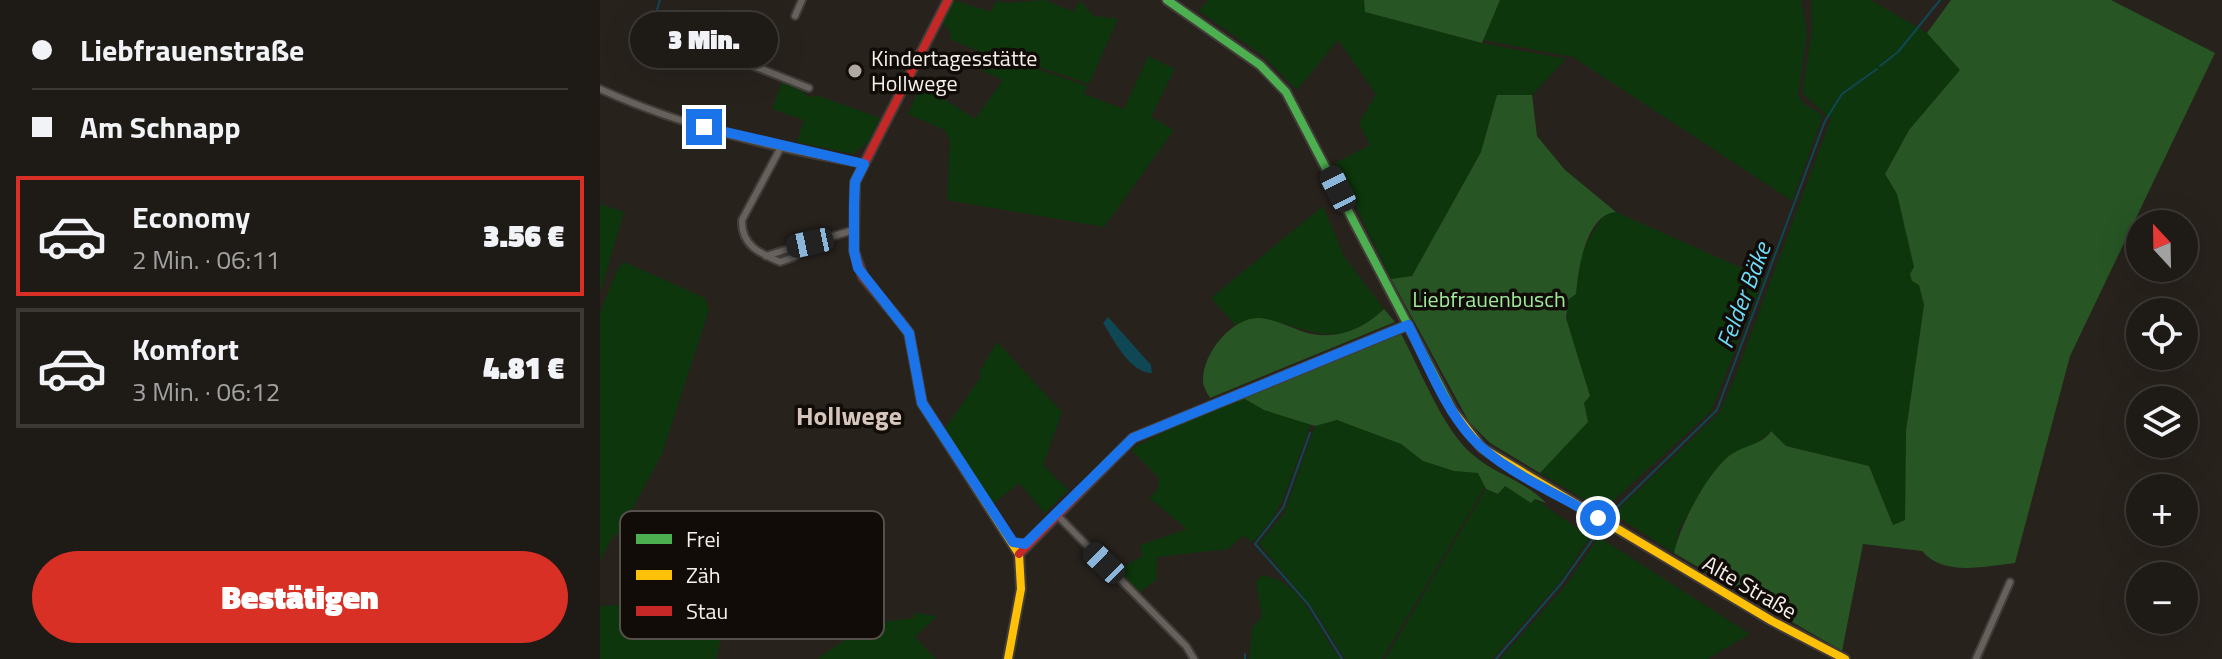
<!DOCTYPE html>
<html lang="de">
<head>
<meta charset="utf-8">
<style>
  :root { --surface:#1e1a16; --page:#2b2723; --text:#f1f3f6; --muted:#a1a1a1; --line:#3c3835; --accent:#d93025 }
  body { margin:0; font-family:"Titillium Web",sans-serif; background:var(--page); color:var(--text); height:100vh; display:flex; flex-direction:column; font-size:30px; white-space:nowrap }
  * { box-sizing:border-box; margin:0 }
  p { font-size:26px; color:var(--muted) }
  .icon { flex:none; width:44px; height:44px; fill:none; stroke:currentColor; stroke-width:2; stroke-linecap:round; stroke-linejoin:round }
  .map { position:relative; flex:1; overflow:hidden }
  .sheet { display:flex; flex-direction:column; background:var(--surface); width:600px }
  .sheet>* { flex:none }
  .hud { display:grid; align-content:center; height:176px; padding:0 32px; background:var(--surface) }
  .needle { width:52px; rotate:338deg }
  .buttons { position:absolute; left:1526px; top:210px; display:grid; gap:16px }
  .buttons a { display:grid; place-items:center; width:72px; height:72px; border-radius:50%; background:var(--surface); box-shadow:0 8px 32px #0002,0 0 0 2px var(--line); font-size:40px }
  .end { position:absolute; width:36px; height:36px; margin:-18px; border:10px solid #1a73e8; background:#fff; box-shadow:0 0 0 4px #fff }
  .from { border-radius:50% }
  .bubble { position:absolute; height:56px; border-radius:28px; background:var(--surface); box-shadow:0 8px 32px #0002,0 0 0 2px var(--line); font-size:26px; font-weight:800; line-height:56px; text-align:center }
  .car { position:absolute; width:24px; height:48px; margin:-24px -12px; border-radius:10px; box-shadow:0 0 6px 2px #0007; background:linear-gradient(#222 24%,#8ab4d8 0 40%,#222 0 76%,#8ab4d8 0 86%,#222 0) }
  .hud b { display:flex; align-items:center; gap:28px; height:76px; font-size:30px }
  .hud b+b { border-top:2px solid var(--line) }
  .hud i { width:20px; height:20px; background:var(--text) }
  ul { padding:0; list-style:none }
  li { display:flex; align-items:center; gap:24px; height:120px; margin:0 16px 12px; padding:0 16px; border:4px solid var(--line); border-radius:0px }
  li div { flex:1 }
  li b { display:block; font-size:30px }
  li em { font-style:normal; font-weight:800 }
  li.selected { border-color:var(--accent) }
  li>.icon { width:72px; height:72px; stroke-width:1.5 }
  .action { display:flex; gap:16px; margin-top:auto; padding:16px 32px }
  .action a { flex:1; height:92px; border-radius:48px; background:var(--accent); color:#fff; font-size:32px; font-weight:800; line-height:92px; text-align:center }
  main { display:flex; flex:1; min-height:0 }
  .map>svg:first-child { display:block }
  .green { fill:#0d360c }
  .forest { fill:#275524 }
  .water { fill:#0f4754 }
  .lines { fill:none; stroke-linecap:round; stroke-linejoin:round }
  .stream { stroke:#0f4754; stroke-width:2 }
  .street-casing { stroke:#423c39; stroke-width:10 }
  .fast-casing { stroke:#423c39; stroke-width:12 }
  .slow-casing { stroke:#423c39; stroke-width:12 }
  .jam-casing { stroke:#423c39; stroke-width:12 }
  .street { stroke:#66615d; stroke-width:6 }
  .fast { stroke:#4caf50; stroke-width:8 }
  .slow { stroke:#ffc107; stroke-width:8 }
  .jam { stroke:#c62828; stroke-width:8 }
  .route { stroke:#1a73e8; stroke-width:10 }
  .poi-dot { fill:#afa7a2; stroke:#110c08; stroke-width:3 }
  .labels { text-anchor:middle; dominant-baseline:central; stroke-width:7; stroke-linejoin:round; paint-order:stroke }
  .poi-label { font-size:22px; fill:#f7efe9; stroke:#110c08; text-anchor:start }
  .park-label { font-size:22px; fill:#9dea98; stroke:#110c08 }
  .street-label { font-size:22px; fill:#f7efe9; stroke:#110c08 }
  .water-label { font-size:24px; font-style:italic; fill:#6ddbf8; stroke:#110c08 }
  .quarter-label { font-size:26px; font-weight:bold; fill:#d5c5bb; stroke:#110c08 }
  .key { fill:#110c08; stroke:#56504c; stroke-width:2 }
  .key-label { font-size:22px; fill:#f7efe9 }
</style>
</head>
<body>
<main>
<section class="sheet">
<div class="hud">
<b><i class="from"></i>Liebfrauenstraße</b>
<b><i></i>Am Schnapp</b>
</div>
<ul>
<li class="selected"><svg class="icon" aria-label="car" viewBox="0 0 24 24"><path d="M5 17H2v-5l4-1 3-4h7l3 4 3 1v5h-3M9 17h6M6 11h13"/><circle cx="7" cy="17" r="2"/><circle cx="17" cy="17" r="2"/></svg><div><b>Economy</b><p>2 Min. · 06:11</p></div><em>3.56 €</em></li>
<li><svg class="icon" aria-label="car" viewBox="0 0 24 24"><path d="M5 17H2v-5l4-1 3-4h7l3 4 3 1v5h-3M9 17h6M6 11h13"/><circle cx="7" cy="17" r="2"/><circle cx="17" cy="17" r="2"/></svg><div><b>Komfort</b><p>3 Min. · 06:12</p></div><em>4.81 €</em></li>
</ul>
<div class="action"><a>Bestätigen</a></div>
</section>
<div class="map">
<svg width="1622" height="659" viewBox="0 0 1622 659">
  <rect width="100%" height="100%" fill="#28221d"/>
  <g class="green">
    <polygon points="353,0 391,12 396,1 408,3 445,0 473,12 480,1 494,16 518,19 489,84 390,50 386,54 351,40 350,31 342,22"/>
    <polygon points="608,0 764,0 766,12 882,43 966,59 932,95 897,95 881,152 812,276 791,279 735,163 770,145 759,123 776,94 738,40 697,90 662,55 599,11"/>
    <polygon points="900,0 1201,0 1207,33 1198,95 1205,105 1223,115 1192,201 973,57 883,40"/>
    <polygon points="1211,0 1271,0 1327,33 1361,70 1309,130 1285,174 1297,194 1324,305 1306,431 1305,521 1293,525 1269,466 1186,446 1171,431 1102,490 1079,529 1074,553 1018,517 1016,512 1120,412 1135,377 1231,119 1202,93 1212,31"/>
    <polygon points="390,53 487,86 484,94 524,109 548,56 575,69 551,117 574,130 504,227 347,200 350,141 345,130 308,114 321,84 375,119 403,80 381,70"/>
    <polygon points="183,79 210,97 219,96 280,118 268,142 253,154 197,142 204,120 172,109"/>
    <polygon points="0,204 24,212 0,293"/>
    <path d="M723 206 744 256 784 309C722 368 691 302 635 325L611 298Z"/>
    <path d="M1008 212H1016L1164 278 1111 411 1003 510 940 473 987 422 984 403 990 396C983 371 968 341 967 316 965 289 989 230 1008 212Z"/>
    <polygon points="24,262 105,298 109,310 62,454 21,530 12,538 0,560 0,312 18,268"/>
    <polygon points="397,342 462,412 443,465 468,490 445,513 419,483 393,504 344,430 380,378 380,371"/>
    <polygon points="645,399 664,410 711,424 683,499 672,519 653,542 643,536 628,549 557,557 556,580 540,592 518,570 543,556 540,545 587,529 549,498 558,489 559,478 531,449 588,419"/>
    <path d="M736 420C758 427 783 433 802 445 835 465 838 470 879 473L885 487 782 659H745L715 611 659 543 684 514 715 426Z"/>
    <polygon points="905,486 930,502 935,499 990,537 960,582 892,659 785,659 886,489 898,494"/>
    <polygon points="999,537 1150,634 1107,659 900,659 967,584"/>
    <path d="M661 576C699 576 718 631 740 659H649L652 628 662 616 656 582Z"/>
    <polygon points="130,600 116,659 0,659 0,606"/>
    <polygon points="314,613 337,616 315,637 336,659 217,659 268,624 314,618"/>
  </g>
  <g class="forest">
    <polygon points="764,0 900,0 882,43 765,12"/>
    <path d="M1351 0H1511L1615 53 1470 356 1415 563C1385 566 1344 577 1322 551L1263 544 1242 651 1074 553C1080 525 1106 475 1129 456 1143 445 1161 446 1171 431L1186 446 1269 466 1293 525 1305 520 1306 431 1324 305 1319 285 1312 281 1310 274 1314 267 1297 194 1285 174 1309 130 1360 70 1327 33Z"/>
    <path d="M897 95H932L937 136 965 170 1016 212C986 214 978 270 976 294L968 300 966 318 990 396 984 403 988 422 940 473 890 443 869 422 791 279 812 276 881 152Z"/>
    <path d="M784 309 795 322 610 398C607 393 603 386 603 381 602 354 632 317 659 318 673 319 688 326 701 331 732 342 761 331 784 309Z"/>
    <path d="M800 332C820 368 842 429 873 455 895 474 925 481 946 503L935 499 931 503 905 486 898 494 886 489 878 473 854 471 823 461 801 444 737 420 715 426 664 410 645 399 588 419Z"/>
  </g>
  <path class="water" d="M508 317 551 365 552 373C530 373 514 340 503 323Z"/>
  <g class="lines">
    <g class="stream">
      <polyline points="49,35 60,0"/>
      <polyline points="1280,66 1298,52 1340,0"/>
      <polyline points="710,433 683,508 655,544 708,604 742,659"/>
      <polyline points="1010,514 1117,410 1225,121 1242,94 1277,69"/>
      <polyline points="645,659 645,654"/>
      <polyline points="896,659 961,584 998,532"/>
    </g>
    <defs>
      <g id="street">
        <polyline points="195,16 202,0"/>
        <polyline points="116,51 209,88"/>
        <path d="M0 89C83 127 174 148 264 164"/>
        <path d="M181 147 142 220C141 245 159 253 180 262L194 257 210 243 254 230"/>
        <polyline points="166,256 207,243"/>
        <polyline points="456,514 586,646 594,659"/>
        <polyline points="1376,659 1410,582"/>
      </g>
      <polyline id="fast" points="567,0 660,65 686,92 853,411"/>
      <g id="slow">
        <polyline points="299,320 309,333 322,403 419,554 421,589 408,659"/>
        <polyline points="853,411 882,448 1172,621 1245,659"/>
      </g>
      <g id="jam">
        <polyline points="299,320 263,277 254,251 255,182 348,0"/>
        <polyline points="419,554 533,438 808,325"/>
      </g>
    </defs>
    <use href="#street" class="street-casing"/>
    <use href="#fast" class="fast-casing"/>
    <use href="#slow" class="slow-casing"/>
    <use href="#jam" class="jam-casing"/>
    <use href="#street" class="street"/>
    <use href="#fast" class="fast"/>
    <use href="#slow" class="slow"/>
    <use href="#jam" class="jam"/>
  </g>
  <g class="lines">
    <path class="route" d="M104 127 264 164 255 182 254 204V251L258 268 309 333 322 403 413 542 425 544 533 438 808 325C827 362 844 407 872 438 901 470 960 495 998 518"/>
  </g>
  <circle class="poi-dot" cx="255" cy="71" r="8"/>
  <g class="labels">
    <g class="poi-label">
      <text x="271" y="58">Kindertagesstätte<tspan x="271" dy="25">Hollwege</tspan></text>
    </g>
    <g class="park-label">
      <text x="889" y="299">Liebfrauenbusch</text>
    </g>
    <g class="street-label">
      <text transform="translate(1150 587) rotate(30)">Alte Straße</text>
    </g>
    <g class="water-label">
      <text transform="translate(1143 295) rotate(-69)">Felder Bäke</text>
    </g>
    <g class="quarter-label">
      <text x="249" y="415">Hollwege</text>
    </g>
  </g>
  <rect x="20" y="511" width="264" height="128" rx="12" class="key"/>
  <rect x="36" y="534" width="36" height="10" fill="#4caf50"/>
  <rect x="36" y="570" width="36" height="10" fill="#ffc107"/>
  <rect x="36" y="606" width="36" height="10" fill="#c62828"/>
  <g class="key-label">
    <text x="86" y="547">Frei</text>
    <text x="86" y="583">Zäh</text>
    <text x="86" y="619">Stau</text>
  </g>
</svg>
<div class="buttons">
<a><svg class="needle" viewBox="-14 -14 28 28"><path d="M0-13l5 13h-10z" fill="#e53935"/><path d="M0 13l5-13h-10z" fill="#a1a1a1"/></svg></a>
<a><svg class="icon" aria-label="locate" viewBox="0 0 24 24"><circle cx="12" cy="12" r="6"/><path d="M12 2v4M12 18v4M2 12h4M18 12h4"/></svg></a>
<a><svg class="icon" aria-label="layers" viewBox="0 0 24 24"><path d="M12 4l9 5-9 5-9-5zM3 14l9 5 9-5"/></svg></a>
<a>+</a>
<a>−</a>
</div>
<i class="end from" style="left:998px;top:518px"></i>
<i class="end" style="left:104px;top:127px"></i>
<div class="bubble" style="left:30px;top:12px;width:148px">3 Min.</div>
<i class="car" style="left:738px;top:189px;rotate:333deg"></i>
<i class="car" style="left:210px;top:243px;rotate:258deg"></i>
<i class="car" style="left:504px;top:563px;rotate:314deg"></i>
</div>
</main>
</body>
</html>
